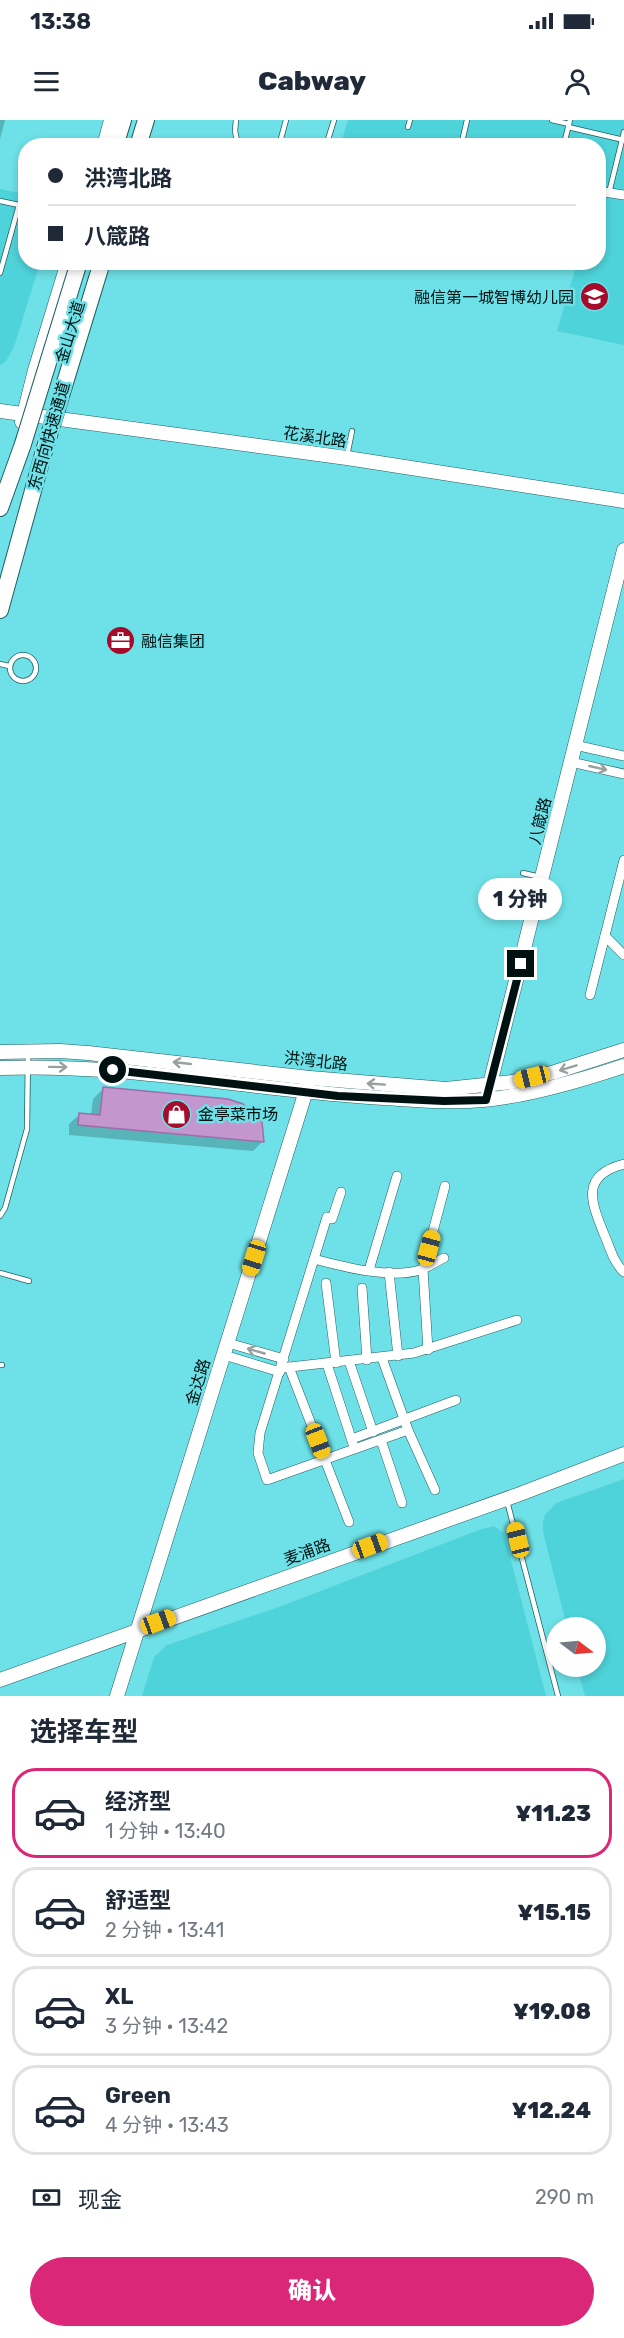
<!DOCTYPE html>
<html lang="zh">
<head>
<meta charset="utf-8">
<style>
  :root { --surface:#fff; --page:#f6f6f7; --text:#1f2937; --muted:#747a83; --line:#e0e1e3; --accent:#db2777 }
  body { margin:0; font-family:Rubik,"Noto Sans SC",sans-serif; background:var(--page); color:var(--text); height:100vh; display:flex; flex-direction:column; font-size:22px; white-space:nowrap }
  * { box-sizing:border-box; margin:0 }
  p { font-size:20px; color:var(--muted) }
  .icon { flex:none; width:33px; height:33px; fill:none; stroke:currentColor; stroke-width:2; stroke-linecap:round; stroke-linejoin:round }
  .map { position:relative; height:1576px; overflow:hidden }
  .details { display:flex; flex-direction:column; background:var(--surface); flex:1 }
  .details>* { flex:none }
  .hud { position:absolute; left:18px; top:18px; width:588px; height:132px; border-radius:24px; box-shadow:0 3px 9px #0003; display:grid; align-content:center; height:132px; padding:0 30px; background:var(--surface) }
  .needle { width:39px; rotate:106deg }
  .buttons { position:absolute; left:546px; top:1497px; display:grid; gap:12px }
  .buttons a { display:grid; place-items:center; width:60px; height:60px; border-radius:50%; background:var(--surface); box-shadow:0 3px 9px #0003; font-size:30px }
  .end { position:absolute; width:27px; height:27px; margin:-14px; border:8px solid #001112; background:#fff; box-shadow:0 0 0 3px #fff }
  .from { border-radius:50% }
  .bubble { position:absolute; height:42px; border-radius:21px; background:var(--surface); box-shadow:0 3px 9px #0003; font-size:20px; font-weight:800; line-height:42px; text-align:center }
  .car { position:absolute; width:18px; height:36px; margin:-18px -9px; border-radius:8px; box-shadow:0 0 4px 2px #0007; background:linear-gradient(#f5c518 24%,#345 0 40%,#f5c518 0 76%,#345 0 86%,#f5c518 0) }
  .hud b { display:flex; align-items:center; gap:21px; height:57px; font-size:22px }
  .hud b+b { border-top:2px solid var(--line) }
  .hud i { width:15px; height:15px; background:var(--text) }
  ul { padding:0; list-style:none }
  li { display:flex; align-items:center; gap:18px; height:90px; margin:0 12px 9px; padding:0 18px; border:3px solid var(--line); border-radius:24px }
  li div { flex:1 }
  li b { display:block; font-size:22px }
  li em { font-style:normal; font-weight:800 }
  li.active { border-color:var(--accent) }
  li>.icon { width:54px; height:54px; stroke-width:1.5 }
  h2 { padding:0 30px; font-size:27px; line-height:72px }
  .pay { display:flex; align-items:center; gap:15px; height:66px; padding:0 30px; font-size:22px }
  .pay p { margin-inline-start:auto }
  .action { display:flex; gap:12px; margin-top:auto; padding:12px 30px }
  .action a { flex:1; height:69px; border-radius:36px; background:var(--accent); color:#fff; font-size:24px; font-weight:800; line-height:69px; text-align:center }
  .status { display:flex; justify-content:space-between; align-items:center; height:42px; padding:0 30px; background:var(--surface); direction:ltr }
  .status svg { height:16px; fill:currentColor }
  header { display:flex; justify-content:space-between; align-items:center; height:78px; padding:0 30px; background:var(--surface); font-size:27px; font-weight:800 }
  .map>svg:first-child { display:block }
  .built { fill:#4fd3da }
  .shadow { fill:#0003 }
  .building { fill:#c396ce; stroke:#9e6daa; stroke-width:1.5 }
  .lines { fill:none; stroke-linecap:round; stroke-linejoin:round }
  .lane-casing { stroke:#205f62; stroke-width:6 }
  .street-casing { stroke:#205f62; stroke-width:10 }
  .secondary-casing { stroke:#205f62; stroke-width:15 }
  .highway-casing { stroke:#205f62; stroke-width:18 }
  .lane { stroke:#fff; stroke-width:4.5 }
  .street { stroke:#fff; stroke-width:9 }
  .secondary { stroke:#fff; stroke-width:14 }
  .highway { stroke:#fff; stroke-width:16 }
  .highway-bridge-casing { stroke:#205f62; stroke-width:18; stroke-linecap:butt }
  .highway-bridge { stroke:#fff; stroke-width:16 }
  .oneway { stroke:#99a0a0 }
  .route { stroke:#001112; stroke-width:8 }
  .labels { text-anchor:middle; dominant-baseline:central; stroke-width:5; stroke-linejoin:round; paint-order:stroke }
  .poi-label { font-size:16px; fill:#001112; stroke:#6de1e7; text-anchor:start }
  .street-label { font-size:16px; fill:#001112; stroke:#6de1e7 }
</style>
</head>
<body>
<div class="status"><b>13:38</b><svg viewBox="0 0 49 12"><path d="M0 12V9h3v3zM5 12V6h3v6zM10 12V3h3v9zM15 12V0h3v12zM26 1h20v11H26zM47 4h2v5h-2z"/></svg></div>
<header><svg class="icon" aria-label="menu" viewBox="0 0 24 24"><path d="M4 6h16M4 12h16M4 18h16"/></svg>Cabway<svg class="icon" aria-label="person" viewBox="0 0 24 24"><circle cx="12" cy="8" r="4"/><path d="M4 21q1-7 8-7t8 7"/></svg></header>
<div class="map">
<svg width="624" height="1576" viewBox="0 0 624 1576">
  <rect width="100%" height="100%" fill="#6de1e7"/>
  <g class="built">
    <polygon points="348,0 624,0 624,225 557,211 577,143 598,142 598,26 340,26"/>
    <polygon points="0,69 25,74 26,142 40,143 14,227 6,241 0,245"/>
    <polygon points="624,1359 624,1576 585,1576 577,1547 596,1546 596,1508 567,1507 543,1412 543,1402 545,1395 556,1383"/>
    <polygon points="494,1406 504,1413 546,1576 142,1576 154,1537 167,1525 279,1487 479,1410"/>
  </g>
  <g class="shadow">
    <polygon points="0,0 5,0 0,19"/>
    <polygon points="103,969 263,1021 253,1031 69,1015 69,1004 80,994 91,995 93,979"/>
  </g>
  <polygon class="building" points="103,967 228,979 243,984 262,1002 264,1022 78,1005 79,993 100,995"/>
  <g class="lines">
    <defs>
      <g id="lane">
        <polyline points="236,0 235,11 237,21 246,26"/>
        <polyline points="552,0 569,4"/>
        <polyline points="408,7 410,0"/>
        <polyline points="568,7 624,20"/>
        <polyline points="564,24 570,0"/>
        <polyline points="279,26 286,0"/>
        <polyline points="326,26 334,0"/>
        <polyline points="461,26 467,0"/>
        <polyline points="609,73 624,12"/>
        <polyline points="0,81 19,85 0,153"/>
        <polyline points="347,336 352,311"/>
        <circle cx="23" cy="548" r="13"/>
        <polyline points="0,544 9,546"/>
        <polyline points="523,753 540,757"/>
        <polyline points="0,1096 5,1088 27,1009 28,933"/>
        <polyline points="0,1153 29,1161"/>
        <polyline points="0,1245 2,1245"/>
        <polyline points="507,1381 558,1576"/>
      </g>
      <g id="street">
        <polyline points="598,71 624,75"/>
        <polyline points="575,625 624,636"/>
        <polyline points="571,642 624,654"/>
        <polyline points="605,816 624,835"/>
        <polyline points="590,875 624,740"/>
        <path d="M624 1044C580 1055 591 1082 604 1114 610 1127 613 1142 624 1152"/>
        <polyline points="341,1072 332,1099 327,1097 260,1313 258,1333 267,1360 408,1310"/>
        <path d="M314 1139C344 1147 393 1160 423 1149 430 1146 437 1141 444 1138"/>
        <polyline points="369,1150 397,1056"/>
        <polyline points="389,1152 398,1236"/>
        <polyline points="326,1163 336,1243"/>
        <polyline points="362,1168 367,1240"/>
        <polyline points="228,1223 284,1239"/>
        <polyline points="428,1230 423,1149 445,1066"/>
        <polyline points="224,1235 280,1252"/>
        <polyline points="382,1238 408,1310 435,1370"/>
        <polyline points="349,1241 373,1312"/>
        <polyline points="327,1244 353,1324"/>
        <polyline points="289,1247 349,1402"/>
        <polyline points="281,1248 414,1233 517,1200"/>
        <polyline points="352,1319 456,1280"/>
        <polyline points="381,1320 402,1383"/>
      </g>
      <g id="secondary">
        <polyline points="104,26 111,0"/>
        <polyline points="0,291 347,338 624,381"/>
        <polyline points="22,302 35,250 68,142"/>
        <polyline points="0,932 60,931 88,933 310,958 446,969 512,962 555,952 624,930"/>
        <path d="M0 948C129 943 255 971 384 978 417 980 450 983 483 980 527 976 582 960 624 946"/>
        <polyline points="488,972 624,430"/>
        <polyline points="0,1560 520,1374 624,1334"/>
        <polyline points="117,1576 310,958"/>
      </g>
      <g id="highway">
        <polyline points="115,26 123,0"/>
        <polyline points="138,26 146,0"/>
        <polyline points="0,388 23,324"/>
        <polyline points="0,490 44,331"/>
      </g>
    </defs>
    <use href="#lane" class="lane-casing"/>
    <use href="#street" class="street-casing"/>
    <use href="#secondary" class="secondary-casing"/>
    <use href="#highway" class="highway-casing"/>
    <use href="#lane" class="lane"/>
    <use href="#street" class="street"/>
    <use href="#secondary" class="secondary"/>
    <use href="#highway" class="highway"/>
    <defs>
      <g id="highway-bridge">
        <polyline points="23,324 79,142"/>
        <polyline points="44,331 102,142"/>
      </g>
    </defs>
    <use href="#highway-bridge" class="highway-bridge-casing"/>
    <use href="#highway-bridge" class="highway-bridge"/>
  </g>
  <defs><path id="oneway-shaft" d="M-6 0H5M1.5-3L5.5 0L1.5 3" fill="none" stroke-width="1.6" stroke-linecap="round" stroke-linejoin="round" transform="scale(1.5)"/></defs>
  <g class="oneway">
    <use href="#oneway-shaft" transform="translate(598 648) rotate(13)"/>
    <use href="#oneway-shaft" transform="translate(182 943) rotate(-174)"/>
    <use href="#oneway-shaft" transform="translate(58 947) rotate(1)"/>
    <use href="#oneway-shaft" transform="translate(568 948) rotate(163)"/>
    <use href="#oneway-shaft" transform="translate(376 964) rotate(-176)"/>
    <use href="#oneway-shaft" transform="translate(256 1231) rotate(-164)"/>
  </g>
  <g class="lines">
    <polyline class="route" points="113,950 338,976 444,981 486,980 521,844"/>
  </g>
  <defs>
    <symbol id="school-disc" viewBox="-11 -11 22 22"><circle r="9.5" fill="#a50b2b" stroke="#6de1e7"/><path d="M0-5L7-2L0 1L-7-2ZM-4 1L0 2.5L4 1V4Q0 6-4 4Z" fill="#fff"/></symbol>
    <symbol id="office-disc" viewBox="-11 -11 22 22"><circle r="9.5" fill="#a50b2b" stroke="#6de1e7"/><path d="M-6-3h4V-5.5h4V-3h4V5H-6ZM-1-4.5V-3h2v-1.5ZM-6 0V1H6V0Z" fill="#fff"/></symbol>
    <symbol id="shop-disc" viewBox="-11 -11 22 22"><circle r="9.5" fill="#a50b2b" stroke="#6de1e7"/><path d="M-5-2.5h2.3a2.7 3.5 0 0 1 5.4 0H5L5.5 6h-11ZM-1.5-2.5h3a1.5 2.3 0 0 0-3 0Z" fill="#fff"/></symbol>
  </defs>
  <g fill-rule="evenodd">
    <use href="#school-disc" x="578" y="160" width="33" height="33"/>
    <use href="#office-disc" x="104" y="504" width="33" height="33"/>
    <use href="#shop-disc" x="160" y="978" width="33" height="33"/>
  </g>
  <g class="labels">
    <g class="poi-label">
      <text x="574" y="177" text-anchor="end">融信第一城智博幼儿园</text>
      <text x="141" y="521">融信集团</text>
      <text x="198" y="994">金亭菜市场</text>
    </g>
    <g class="street-label">
      <text transform="translate(70 212) rotate(-73)">金山大道</text>
      <text transform="translate(49 316) rotate(-74)">东西向快速通道</text>
      <text transform="translate(315 317) rotate(8)">花溪北路</text>
      <text transform="translate(540 701) rotate(-76)">八箴路</text>
      <text transform="translate(316 941) rotate(6)">洪湾北路</text>
      <text transform="translate(198 1262) rotate(-73)">金达路</text>
      <text transform="translate(307 1432) rotate(-20)">麦浦路</text>
    </g>
  </g>
</svg>
<div class="buttons">
<a><svg class="needle" viewBox="-14 -14 28 28"><path d="M0-13l5 13h-10z" fill="#e53935"/><path d="M0 13l5-13h-10z" fill="#747a83"/></svg></a>
</div>
<i class="end from" style="left:113px;top:950px"></i>
<i class="end" style="left:521px;top:844px"></i>
<div class="bubble" style="left:478px;top:758px;width:84px">1 分钟</div>
<i class="car" style="left:532px;top:957px;rotate:256deg"></i>
<i class="car" style="left:429px;top:1128px;rotate:15deg"></i>
<i class="car" style="left:254px;top:1138px;rotate:197deg"></i>
<i class="car" style="left:318px;top:1321px;rotate:159deg"></i>
<i class="car" style="left:518px;top:1420px;rotate:346deg"></i>
<i class="car" style="left:370px;top:1426px;rotate:70deg"></i>
<i class="car" style="left:158px;top:1502px;rotate:70deg"></i>
<div class="hud">
<b><i class="from"></i>洪湾北路</b>
<b><i></i>八箴路</b>
</div>
</div>
<section class="details">
<h2>选择车型</h2>
<ul>
<li class="active"><svg class="icon" aria-label="car" viewBox="0 0 24 24"><path d="M5 17H2v-5l4-1 3-4h7l3 4 3 1v5h-3M9 17h6M6 11h13"/><circle cx="7" cy="17" r="2"/><circle cx="17" cy="17" r="2"/></svg><div><b>经济型</b><p>1 分钟 · 13:40</p></div><em>¥11.23</em></li>
<li><svg class="icon" aria-label="car" viewBox="0 0 24 24"><path d="M5 17H2v-5l4-1 3-4h7l3 4 3 1v5h-3M9 17h6M6 11h13"/><circle cx="7" cy="17" r="2"/><circle cx="17" cy="17" r="2"/></svg><div><b>舒适型</b><p>2 分钟 · 13:41</p></div><em>¥15.15</em></li>
<li><svg class="icon" aria-label="car" viewBox="0 0 24 24"><path d="M5 17H2v-5l4-1 3-4h7l3 4 3 1v5h-3M9 17h6M6 11h13"/><circle cx="7" cy="17" r="2"/><circle cx="17" cy="17" r="2"/></svg><div><b>XL</b><p>3 分钟 · 13:42</p></div><em>¥19.08</em></li>
<li><svg class="icon" aria-label="car" viewBox="0 0 24 24"><path d="M5 17H2v-5l4-1 3-4h7l3 4 3 1v5h-3M9 17h6M6 11h13"/><circle cx="7" cy="17" r="2"/><circle cx="17" cy="17" r="2"/></svg><div><b>Green</b><p>4 分钟 · 13:43</p></div><em>¥12.24</em></li>
</ul>
<div class="pay"><svg class="icon" aria-label="cash" viewBox="0 0 24 24"><path d="M3 7h18v10H3z"/><circle cx="12" cy="12" r="2"/></svg>现金<p>290 m</p></div>
<div class="action"><a>确认</a></div>
</section>
</body>
</html>
